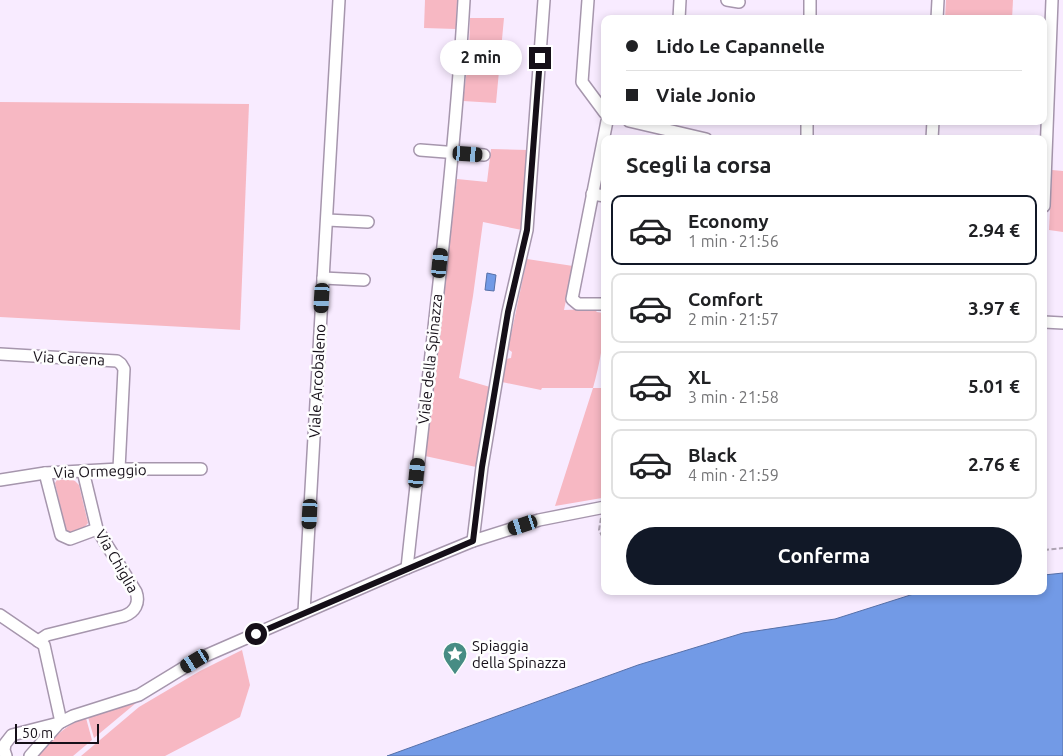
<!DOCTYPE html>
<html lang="it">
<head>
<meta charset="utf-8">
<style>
  :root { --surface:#fff; --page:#f6f6f6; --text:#202124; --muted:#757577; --line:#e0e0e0; --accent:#111827 }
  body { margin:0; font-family:Ubuntu,sans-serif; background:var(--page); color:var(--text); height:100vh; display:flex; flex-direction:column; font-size:19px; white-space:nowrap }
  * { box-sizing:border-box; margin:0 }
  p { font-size:16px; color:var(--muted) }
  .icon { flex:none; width:28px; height:28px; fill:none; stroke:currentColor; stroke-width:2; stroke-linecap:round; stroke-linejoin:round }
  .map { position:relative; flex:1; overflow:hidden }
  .sheet { position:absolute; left:601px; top:135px; width:446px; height:460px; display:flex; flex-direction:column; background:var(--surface); border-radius:10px; box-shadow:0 2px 8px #0003 }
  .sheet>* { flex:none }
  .guide { position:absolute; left:601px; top:15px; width:446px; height:110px; border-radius:10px; box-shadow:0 2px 8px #0003; display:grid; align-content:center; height:110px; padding:0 25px; background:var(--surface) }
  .scale { position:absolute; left:15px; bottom:12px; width:84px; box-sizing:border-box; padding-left:5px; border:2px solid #150f18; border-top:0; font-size:14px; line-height:18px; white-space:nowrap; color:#150f18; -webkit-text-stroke:4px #fefefe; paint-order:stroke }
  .end { position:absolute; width:22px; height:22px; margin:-11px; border:6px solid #150f18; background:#fff; box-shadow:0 0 0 2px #fff }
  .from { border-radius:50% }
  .bubble { position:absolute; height:35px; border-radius:18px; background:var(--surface); box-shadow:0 2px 8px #0003; font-size:16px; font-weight:700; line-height:35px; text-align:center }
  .car { position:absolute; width:15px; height:30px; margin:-15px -8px; border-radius:6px; box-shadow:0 0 4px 1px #0007; background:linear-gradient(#222 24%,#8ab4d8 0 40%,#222 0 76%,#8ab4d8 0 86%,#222 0) }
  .guide b { display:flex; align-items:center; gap:18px; height:48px; font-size:19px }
  .guide b+b { border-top:1px solid var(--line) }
  .guide i { width:12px; height:12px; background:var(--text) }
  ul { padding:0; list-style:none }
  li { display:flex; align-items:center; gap:15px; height:70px; margin:0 10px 8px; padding:0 15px; border:2px solid var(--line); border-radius:10px }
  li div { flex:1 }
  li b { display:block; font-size:19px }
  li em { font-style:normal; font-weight:700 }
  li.on { border-color:var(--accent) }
  li>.icon { width:45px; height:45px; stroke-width:1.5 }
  h2 { padding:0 25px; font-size:22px; line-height:60px }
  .primary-button { display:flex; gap:10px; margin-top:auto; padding:10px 25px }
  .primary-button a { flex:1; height:58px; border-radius:30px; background:var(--accent); color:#fff; font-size:20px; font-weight:700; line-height:58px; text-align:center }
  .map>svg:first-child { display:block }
  .green { fill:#f7b8c3 }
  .water { fill:#729ae6; stroke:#5670a8 }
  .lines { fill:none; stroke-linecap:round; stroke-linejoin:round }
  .street-casing { stroke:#a696ad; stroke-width:14 }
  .path { stroke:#b0a5b5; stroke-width:2; stroke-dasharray:5 2.5; stroke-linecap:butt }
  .street { stroke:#fff; stroke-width:11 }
  .route { stroke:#150f18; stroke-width:6 }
  .labels { text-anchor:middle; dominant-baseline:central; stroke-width:5; stroke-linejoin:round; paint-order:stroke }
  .street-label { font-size:15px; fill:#150f18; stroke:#fefefe }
  .poi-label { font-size:15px; fill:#150f18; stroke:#fefefe; text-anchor:start }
</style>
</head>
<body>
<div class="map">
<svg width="1063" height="756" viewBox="0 0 1063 756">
  <rect width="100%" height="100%" fill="#f8ebff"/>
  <g class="green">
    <polygon points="425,0 457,0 456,29 424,28"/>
    <polygon points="946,0 1013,0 1012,19 945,19"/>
    <polygon points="470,18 504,18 496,103 463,101 469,53"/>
    <polygon points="0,102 249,104 240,330 0,317"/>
    <polygon points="491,149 528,150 522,230 483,222 473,296 459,378 490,387 476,467 425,456 457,179 487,182"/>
    <polygon points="1052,170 1063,171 1063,232 1049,230"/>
    <path d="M527 259 573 266 564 310 594 309 597 312 603 313 605 310C605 336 600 363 593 388H605V489L602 498 555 506 593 388H542L541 390 502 382 506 359 511 358 512 352 508 349Z"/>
    <polygon points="69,479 75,481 79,485 88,523 83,529 70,533 66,531 55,483 57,480"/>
    <polygon points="242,650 250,685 240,717 165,756 81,756 139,707 200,671"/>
    <polygon points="136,703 94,738 88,717"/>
    <path d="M86 718 92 740 73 756H38C52 740 65 724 86 718Z"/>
  </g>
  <g class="water">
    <polygon points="487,273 496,275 494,291 485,290"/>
    <polygon points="1063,573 1063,756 387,756 638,665 743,633 835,619 923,591 1044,591 1044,575"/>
  </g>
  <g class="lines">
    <defs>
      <g id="street">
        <polyline points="588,0 582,82 605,113"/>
        <polyline points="727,0 739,2"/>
        <polyline points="679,19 680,0"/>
        <polyline points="810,19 810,0"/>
        <polyline points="937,19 938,0"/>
        <polyline points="629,121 706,139"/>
        <polyline points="807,121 807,139"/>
        <polyline points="932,139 933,121"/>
        <polyline points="420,150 484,155"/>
        <polyline points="592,194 605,196"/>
        <polyline points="1044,206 1052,0"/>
        <polyline points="327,220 368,222"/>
        <polyline points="323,278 364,280"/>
        <polyline points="605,304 578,304 572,299 607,121"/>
        <polyline points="1044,322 1063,323"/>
        <polyline points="0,354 117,361 121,364 124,369 119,469"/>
        <polyline points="45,473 61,535 70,539 97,529"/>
        <polyline points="0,480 45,473 119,469 201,469"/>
        <polyline points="473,541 482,467 508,312 527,230 544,0"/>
        <path d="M407 568C427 379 453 190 464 0"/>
        <polyline points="304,612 339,0"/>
        <polyline points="0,615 44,645 61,722"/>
        <path d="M38 641 47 635 124 616C135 612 140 603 136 592L97 529 83 471"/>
        <polyline points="6,756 4,750 5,744 12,735 59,723 73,716 139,695 198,659 407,568 473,541 539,520 605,507"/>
        <polyline points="30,756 59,723"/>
      </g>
    </defs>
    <use href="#street" class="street-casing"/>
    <g class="path">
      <polyline points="601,518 599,530 605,542"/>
      <polyline points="1044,550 1063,548"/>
    </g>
    <use href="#street" class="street"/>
  </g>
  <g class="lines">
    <polyline class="route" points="256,634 473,541 482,467 508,312 527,230 540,58"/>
  </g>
  <defs>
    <symbol id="sight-pin" viewBox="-11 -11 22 30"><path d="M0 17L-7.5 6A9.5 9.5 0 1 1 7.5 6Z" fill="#478c84" stroke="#fefefe"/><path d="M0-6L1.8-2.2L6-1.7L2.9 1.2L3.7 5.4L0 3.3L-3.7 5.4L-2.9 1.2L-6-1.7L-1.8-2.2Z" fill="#fff"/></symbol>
  </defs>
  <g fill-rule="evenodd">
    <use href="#sight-pin" x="441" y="640" width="28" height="38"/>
  </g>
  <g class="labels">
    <g class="street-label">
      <text transform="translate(69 358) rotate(3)">Via Carena</text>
      <text transform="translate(430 359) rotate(-84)">Viale della Spinazza</text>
      <text transform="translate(317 381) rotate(-87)">Viale Arcobaleno</text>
      <text transform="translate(100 471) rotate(-2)">Via Ormeggio</text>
      <text transform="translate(117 561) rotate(60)">Via Chiglia</text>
    </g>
    <g class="poi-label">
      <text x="472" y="645">Spiaggia<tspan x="472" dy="17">della Spinazza</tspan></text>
    </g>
  </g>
</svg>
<div class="scale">50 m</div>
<i class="end from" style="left:256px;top:634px"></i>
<i class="end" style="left:540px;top:58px"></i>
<div class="bubble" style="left:440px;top:40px;width:82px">2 min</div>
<i class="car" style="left:468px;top:154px;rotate:94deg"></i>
<i class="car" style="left:440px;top:263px;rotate:6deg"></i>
<i class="car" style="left:322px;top:298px;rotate:183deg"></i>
<i class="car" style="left:417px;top:473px;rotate:6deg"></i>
<i class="car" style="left:310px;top:514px;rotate:183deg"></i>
<i class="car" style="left:523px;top:525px;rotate:252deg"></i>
<i class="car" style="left:195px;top:661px;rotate:239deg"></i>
<div class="guide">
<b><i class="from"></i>Lido Le Capannelle</b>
<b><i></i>Viale Jonio</b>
</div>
<section class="sheet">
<h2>Scegli la corsa</h2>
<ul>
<li class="on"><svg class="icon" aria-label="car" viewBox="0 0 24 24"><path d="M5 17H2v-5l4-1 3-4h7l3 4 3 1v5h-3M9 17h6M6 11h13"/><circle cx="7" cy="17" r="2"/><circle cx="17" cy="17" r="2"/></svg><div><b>Economy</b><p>1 min · 21:56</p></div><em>2.94 €</em></li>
<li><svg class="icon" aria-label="car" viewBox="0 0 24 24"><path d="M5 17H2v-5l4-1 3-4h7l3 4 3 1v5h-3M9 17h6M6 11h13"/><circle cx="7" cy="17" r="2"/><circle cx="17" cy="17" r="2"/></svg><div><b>Comfort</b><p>2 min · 21:57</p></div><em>3.97 €</em></li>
<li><svg class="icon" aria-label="car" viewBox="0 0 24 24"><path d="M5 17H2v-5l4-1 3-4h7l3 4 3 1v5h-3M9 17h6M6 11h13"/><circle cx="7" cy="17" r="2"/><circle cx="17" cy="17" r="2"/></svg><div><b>XL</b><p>3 min · 21:58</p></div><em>5.01 €</em></li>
<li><svg class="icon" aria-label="car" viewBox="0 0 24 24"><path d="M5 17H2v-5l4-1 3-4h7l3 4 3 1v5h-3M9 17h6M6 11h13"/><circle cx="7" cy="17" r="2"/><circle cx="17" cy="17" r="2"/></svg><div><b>Black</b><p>4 min · 21:59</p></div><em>2.76 €</em></li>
</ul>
<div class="primary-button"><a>Conferma</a></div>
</section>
</div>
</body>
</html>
